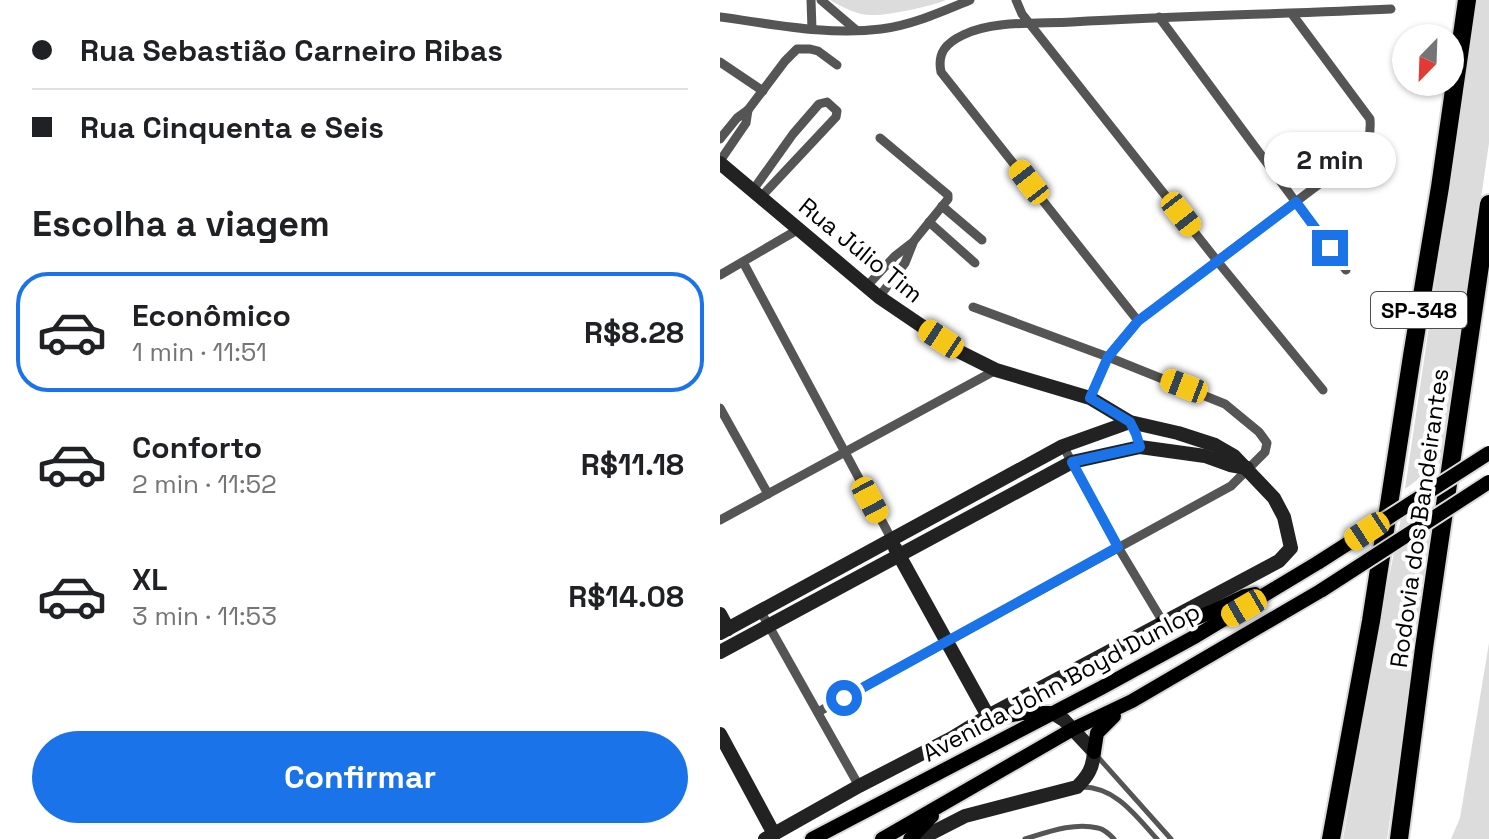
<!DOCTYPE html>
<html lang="pt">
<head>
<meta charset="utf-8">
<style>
  :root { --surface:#fff; --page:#f2f2f2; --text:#202124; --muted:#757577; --line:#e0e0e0; --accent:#1a73e8 }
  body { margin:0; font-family:"Space Grotesk",sans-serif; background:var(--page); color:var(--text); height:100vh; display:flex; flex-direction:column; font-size:30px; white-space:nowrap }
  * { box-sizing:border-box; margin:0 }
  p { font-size:26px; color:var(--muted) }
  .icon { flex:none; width:44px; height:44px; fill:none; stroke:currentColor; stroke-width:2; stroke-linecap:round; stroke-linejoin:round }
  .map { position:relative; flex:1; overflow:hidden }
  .sheet { display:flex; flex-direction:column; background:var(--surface); width:720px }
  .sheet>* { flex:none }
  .hud { display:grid; align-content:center; height:176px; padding:0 32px; background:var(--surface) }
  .needle { width:52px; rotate:203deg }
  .tools { position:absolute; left:672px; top:24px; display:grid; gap:16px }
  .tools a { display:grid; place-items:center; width:72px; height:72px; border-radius:50%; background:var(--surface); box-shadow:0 2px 6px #0004; font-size:40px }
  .end { position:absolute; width:36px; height:36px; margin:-18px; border:10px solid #1a73e8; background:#fff; box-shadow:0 0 0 4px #fff }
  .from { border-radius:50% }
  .bubble { position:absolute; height:56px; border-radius:28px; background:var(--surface); box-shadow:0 2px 6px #0004; font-size:26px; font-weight:600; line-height:56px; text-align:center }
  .car { position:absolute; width:24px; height:48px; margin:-24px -12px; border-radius:10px; box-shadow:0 0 6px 2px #0007; background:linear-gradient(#f5c518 24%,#345 0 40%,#f5c518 0 76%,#345 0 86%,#f5c518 0) }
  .hud b { display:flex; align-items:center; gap:28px; height:76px; font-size:30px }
  .hud b+b { border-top:2px solid var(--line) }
  .hud i { width:20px; height:20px; background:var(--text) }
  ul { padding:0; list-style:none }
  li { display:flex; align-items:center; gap:24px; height:120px; margin:0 16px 12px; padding:0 16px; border:4px solid transparent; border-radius:32px }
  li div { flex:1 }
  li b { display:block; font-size:30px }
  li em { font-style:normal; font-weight:600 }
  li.active { border-color:var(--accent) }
  li>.icon { width:72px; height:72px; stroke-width:1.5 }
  h2 { padding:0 32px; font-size:36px; line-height:96px }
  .action { display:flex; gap:16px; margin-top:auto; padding:16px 32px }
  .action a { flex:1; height:92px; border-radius:48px; background:var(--accent); color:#fff; font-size:32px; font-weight:600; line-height:92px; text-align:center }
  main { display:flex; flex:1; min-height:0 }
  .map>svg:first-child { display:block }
  .green { fill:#dcdcdc }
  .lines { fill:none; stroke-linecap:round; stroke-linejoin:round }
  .primary-casing { stroke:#dbdbdb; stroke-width:18 }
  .highway-casing { stroke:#dbdbdb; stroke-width:22 }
  .lane { stroke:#555; stroke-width:5 }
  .street { stroke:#555; stroke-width:9 }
  .secondary { stroke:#222; stroke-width:14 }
  .primary { stroke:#000; stroke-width:14 }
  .highway { stroke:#000; stroke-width:18 }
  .primary-bridge-casing { stroke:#dbdbdb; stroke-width:18; stroke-linecap:butt }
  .primary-bridge { stroke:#000; stroke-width:14 }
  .route { stroke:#1a73e8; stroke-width:10 }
  .labels { text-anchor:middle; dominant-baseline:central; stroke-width:8; stroke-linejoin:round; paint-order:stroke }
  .shield { fill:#fff; stroke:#4c4c4c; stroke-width:2 }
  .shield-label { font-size:22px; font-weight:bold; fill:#000 }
  .street-label { font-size:24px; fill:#000; stroke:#fff }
</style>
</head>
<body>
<main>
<section class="sheet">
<div class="hud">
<b><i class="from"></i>Rua Sebastião Carneiro Ribas</b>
<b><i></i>Rua Cinquenta e Seis</b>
</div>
<h2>Escolha a viagem</h2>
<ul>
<li class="active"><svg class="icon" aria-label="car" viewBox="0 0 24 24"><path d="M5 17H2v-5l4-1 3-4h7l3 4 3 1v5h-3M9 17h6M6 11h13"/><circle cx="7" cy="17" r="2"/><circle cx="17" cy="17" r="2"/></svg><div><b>Econômico</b><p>1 min · 11:51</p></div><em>R$8.28</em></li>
<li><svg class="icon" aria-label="car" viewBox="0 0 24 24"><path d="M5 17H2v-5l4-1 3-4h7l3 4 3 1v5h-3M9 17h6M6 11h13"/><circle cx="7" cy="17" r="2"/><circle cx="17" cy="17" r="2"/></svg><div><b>Conforto</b><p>2 min · 11:52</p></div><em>R$11.18</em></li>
<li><svg class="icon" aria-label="car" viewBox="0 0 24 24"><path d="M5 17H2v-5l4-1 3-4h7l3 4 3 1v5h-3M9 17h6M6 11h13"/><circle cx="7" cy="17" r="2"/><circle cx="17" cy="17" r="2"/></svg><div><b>XL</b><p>3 min · 11:53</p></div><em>R$14.08</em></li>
</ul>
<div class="action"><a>Confirmar</a></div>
</section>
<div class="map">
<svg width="769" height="839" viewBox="0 0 769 839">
  <rect width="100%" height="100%" fill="#fff"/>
  <g class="green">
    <path d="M110 0H226C213 6 166 16 151 15 137 15 122 7 110 0Z"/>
    <polygon points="757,0 769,0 769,143 723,461 685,489"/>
    <polygon points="718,494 667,839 623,839 658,632 681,518"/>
    <polygon points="769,643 769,839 731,839 740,818"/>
  </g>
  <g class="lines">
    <defs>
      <g id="primary">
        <path d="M443 622C464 629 505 605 525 596L535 594"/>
        <polyline points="268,716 277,718 303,713 329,713"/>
        <polyline points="374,752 377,733 394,716"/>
        <polyline points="92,839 381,688 476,636 599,562"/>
        <polyline points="162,839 353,729 412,701 602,590"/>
        <polyline points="190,839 212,816"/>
      </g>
      <g id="highway">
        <polyline points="611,839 651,621 692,356 720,187 747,0"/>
        <polyline points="679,839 704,648 769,204"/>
      </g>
    </defs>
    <use href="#primary" class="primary-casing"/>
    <use href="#highway" class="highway-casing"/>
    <g class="lane">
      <polyline points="377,756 451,839"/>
      <path d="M362 787C396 787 416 816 437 839"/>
      <path d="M305 839C328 832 354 822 378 828 384 829 389 834 394 839"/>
    </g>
    <g class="street">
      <polyline points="91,0 92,29"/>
      <polyline points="101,0 136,30"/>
      <polyline points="296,0 302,14 498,262 603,390"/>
      <path d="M0 17C53 24 108 36 161 29 192 25 221 12 250 0"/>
      <polyline points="439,17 626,270"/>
      <polyline points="0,62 43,91"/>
      <polyline points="0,139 17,118 28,110 65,61 77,49 90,49 98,51 117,65"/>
      <polyline points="0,161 26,123 28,110"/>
      <polyline points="33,190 73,134 99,104 107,102 117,111 116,117 41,197"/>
      <polyline points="222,206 262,240"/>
      <polyline points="209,222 255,263"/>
      <polyline points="23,262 172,540"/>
      <polyline points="0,275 79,229"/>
      <polyline points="147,286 175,256 193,242 228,199 228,195 160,138"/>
      <polyline points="159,297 185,263 193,243"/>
      <path d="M418 321 221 72C217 53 226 43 243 35 273 20 319 24 352 22 458 16 565 14 671 9"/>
      <path d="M370 398 388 357 418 321 639 154C649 143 651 134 650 119L572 14"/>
      <polyline points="0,408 48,494"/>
      <polyline points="343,446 398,547 443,622"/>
      <polyline points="0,520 276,370"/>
      <polyline points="41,612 139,786"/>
      <polyline points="98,712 511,486 545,452 547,443 539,432 505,404 388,357 253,307"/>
    </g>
    <g class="secondary">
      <polyline points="0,163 159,297 240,352 276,370 370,398 410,422 458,433 495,445 514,456 554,498 564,517 571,548 559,561 268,716 232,738 139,786 45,839"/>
      <polyline points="175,548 268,716"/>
      <polyline points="0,614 8,629"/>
      <polyline points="0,633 343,446 410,422"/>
      <polyline points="0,652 352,462 420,447 485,456 510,465 527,468"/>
      <polyline points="0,734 54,834"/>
      <path d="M200 839 245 816 357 787C368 776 373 768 374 752L344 720 333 713"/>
    </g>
    <use href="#primary" class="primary"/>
    <use href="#highway" class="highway"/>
    <defs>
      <g id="primary-bridge">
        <polyline points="599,562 769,453"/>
        <polyline points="602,590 769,482"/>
      </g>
    </defs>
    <use href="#primary-bridge" class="primary-bridge-casing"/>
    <use href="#primary-bridge" class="primary-bridge"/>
  </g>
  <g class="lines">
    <polyline class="route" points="124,698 398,547 352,462 420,447 416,434 410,422 370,398 388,357 418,321 576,202 610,248"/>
  </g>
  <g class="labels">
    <rect class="shield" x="651" y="292" width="96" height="36" rx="6"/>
    <g class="shield-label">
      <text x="699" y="310">SP-348</text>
    </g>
    <g class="street-label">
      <text transform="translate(141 250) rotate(39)">Rua Júlio Tim</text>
      <text transform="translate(699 518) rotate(-82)">Rodovia dos Bandeirantes</text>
      <text transform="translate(341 682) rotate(-28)">Avenida John Boyd Dunlop</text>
    </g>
  </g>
</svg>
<div class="tools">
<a><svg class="needle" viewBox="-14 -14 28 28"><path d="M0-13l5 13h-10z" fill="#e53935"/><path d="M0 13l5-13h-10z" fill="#757577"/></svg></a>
</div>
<i class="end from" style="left:124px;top:698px"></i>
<i class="end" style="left:610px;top:248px"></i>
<div class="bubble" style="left:544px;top:132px;width:132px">2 min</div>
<i class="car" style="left:309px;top:182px;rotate:322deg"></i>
<i class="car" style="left:461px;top:214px;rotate:142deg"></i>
<i class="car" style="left:221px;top:339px;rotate:303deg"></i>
<i class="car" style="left:464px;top:386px;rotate:291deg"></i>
<i class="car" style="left:150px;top:500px;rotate:152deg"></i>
<i class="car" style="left:647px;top:531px;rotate:237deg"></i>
<i class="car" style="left:524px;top:608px;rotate:240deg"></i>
</div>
</main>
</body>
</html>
